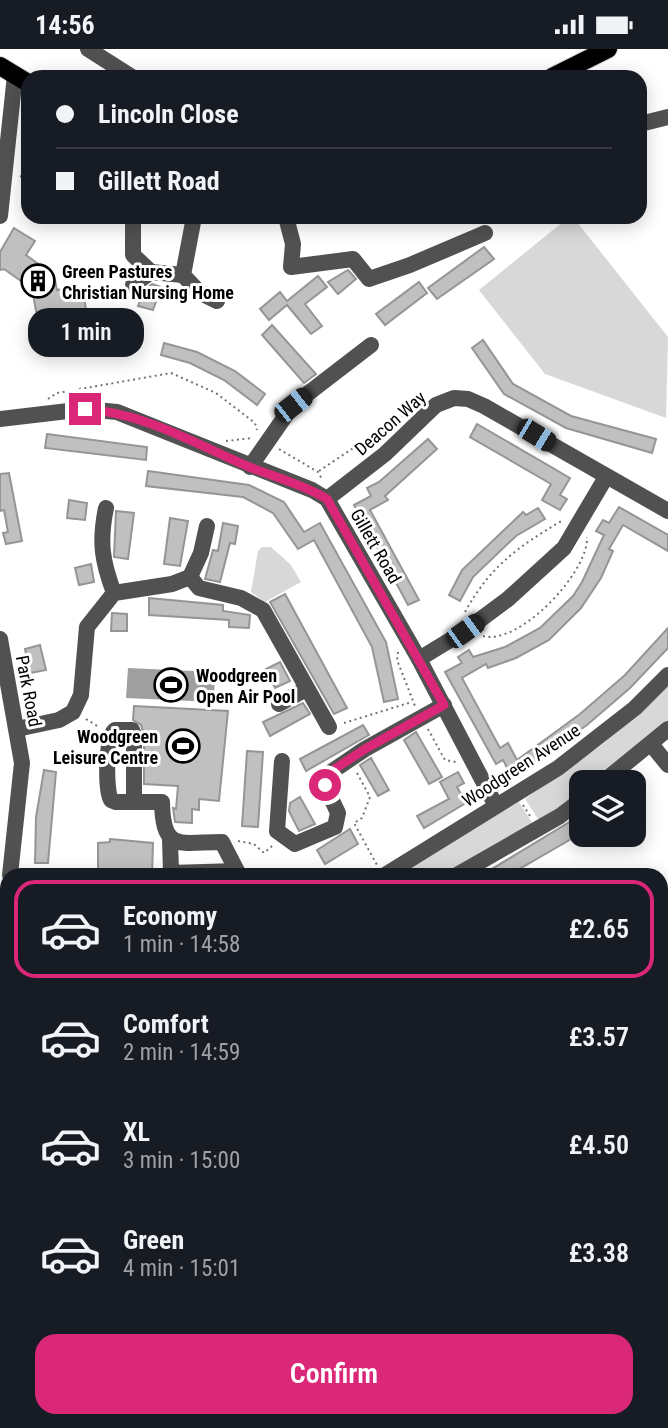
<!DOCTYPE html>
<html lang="en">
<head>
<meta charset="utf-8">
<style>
  :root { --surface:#171b24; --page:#242831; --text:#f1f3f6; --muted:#9ea1a6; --line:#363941; --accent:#db2777 }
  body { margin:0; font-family:"Roboto Condensed",sans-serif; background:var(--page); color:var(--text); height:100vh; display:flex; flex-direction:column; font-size:26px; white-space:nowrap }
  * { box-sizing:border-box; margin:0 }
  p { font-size:23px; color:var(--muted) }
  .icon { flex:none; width:38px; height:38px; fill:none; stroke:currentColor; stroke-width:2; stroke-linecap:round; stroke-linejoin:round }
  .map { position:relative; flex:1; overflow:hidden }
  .panel { position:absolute; left:0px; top:819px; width:668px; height:560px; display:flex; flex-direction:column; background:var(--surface); border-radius:21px 21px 0 0; box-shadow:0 4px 18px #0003 }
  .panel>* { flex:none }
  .hud { position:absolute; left:21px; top:21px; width:626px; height:154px; border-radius:21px; box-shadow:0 4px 18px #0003; display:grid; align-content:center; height:154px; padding:0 35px; background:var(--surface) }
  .buttons { position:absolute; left:569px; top:721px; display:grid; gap:14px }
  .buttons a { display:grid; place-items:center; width:77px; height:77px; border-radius:14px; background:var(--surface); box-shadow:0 4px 18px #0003; font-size:35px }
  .end { position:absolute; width:32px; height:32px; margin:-16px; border:9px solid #db2777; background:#fff; box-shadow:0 0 0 4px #fff }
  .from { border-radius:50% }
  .bubble { position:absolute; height:49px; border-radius:21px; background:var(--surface); box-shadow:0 4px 18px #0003; font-size:23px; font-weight:600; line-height:49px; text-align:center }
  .car { position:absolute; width:21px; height:42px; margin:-21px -10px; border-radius:9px; box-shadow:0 0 5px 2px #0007; background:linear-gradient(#222 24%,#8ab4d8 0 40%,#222 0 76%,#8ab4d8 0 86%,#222 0) }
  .hud b { display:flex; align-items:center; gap:24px; height:66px; font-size:26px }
  .hud b+b { border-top:2px solid var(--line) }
  .hud i { width:18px; height:18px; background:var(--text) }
  ul { padding:12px 0 0; list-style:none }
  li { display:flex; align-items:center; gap:21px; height:98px; margin:0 14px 10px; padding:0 21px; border:4px solid transparent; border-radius:21px }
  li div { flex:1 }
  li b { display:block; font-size:26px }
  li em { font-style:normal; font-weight:600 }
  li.selected { border-color:var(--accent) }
  li>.icon { width:63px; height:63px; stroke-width:1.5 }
  .primary-button { display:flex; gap:14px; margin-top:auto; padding:14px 35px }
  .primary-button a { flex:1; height:80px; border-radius:21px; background:var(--accent); color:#fff; font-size:28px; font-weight:600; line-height:80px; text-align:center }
  .status { display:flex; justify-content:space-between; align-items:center; height:49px; padding:0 35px; background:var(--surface); direction:ltr }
  .status svg { height:19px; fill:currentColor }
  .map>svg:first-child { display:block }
  .green { fill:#d8d8d8 }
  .water { fill:#9f9f9f }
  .building { fill:#c0c0c0; stroke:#959595; stroke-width:2 }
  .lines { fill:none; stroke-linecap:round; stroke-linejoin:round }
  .major-casing { stroke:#dbdbdb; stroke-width:20 }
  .path { stroke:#737373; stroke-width:2; stroke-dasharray:2 3.5; stroke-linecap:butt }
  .minor { stroke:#515151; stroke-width:16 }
  .major { stroke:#000; stroke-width:18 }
  .route { stroke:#db2777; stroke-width:9 }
  .labels { text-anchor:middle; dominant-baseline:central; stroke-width:6; stroke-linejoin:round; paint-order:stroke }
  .poi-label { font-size:18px; font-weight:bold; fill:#000; stroke:#fff; text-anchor:start }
  .street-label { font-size:18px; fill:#000; stroke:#fff }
</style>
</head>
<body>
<div class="status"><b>14:56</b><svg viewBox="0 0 49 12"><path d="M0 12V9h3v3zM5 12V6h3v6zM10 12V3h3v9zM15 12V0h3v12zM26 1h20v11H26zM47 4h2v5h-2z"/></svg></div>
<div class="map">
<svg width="668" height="1379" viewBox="0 0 668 1379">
  <rect width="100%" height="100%" fill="#fff"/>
  <g class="green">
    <polygon points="569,168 573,168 668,288 666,369 545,325 479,241"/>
    <polygon points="262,498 271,498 291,516 301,533 265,553 251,543 258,502"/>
    <polygon points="668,634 668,674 598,733 581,733 581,745 540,773 525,750 604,694"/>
    <polygon points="519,753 534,777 451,826 392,826"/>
  </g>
  <polygon class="water" points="128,619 215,623 214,653 126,649"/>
  <g class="building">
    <polygon points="14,179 35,192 26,206 54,226 57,241 76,238 78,248 84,247 86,261 38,272 32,240 4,220 0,221 0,203"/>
    <polygon points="484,198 494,210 437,250 428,239"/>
    <polygon points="348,221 356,230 338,245 328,233"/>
    <polygon points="318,227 327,238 305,255 322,277 311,285 287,256 269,271 260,260 280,243 287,252"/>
    <polygon points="419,233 427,244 385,276 376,265"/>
    <polygon points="152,235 161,238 153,261 138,257 144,241"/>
    <polygon points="272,276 316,325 304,334 262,286"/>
    <polygon points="483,291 513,335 571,367 656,390 652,404 566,379 504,345 472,299"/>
    <polygon points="164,294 197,303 235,322 265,345 257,356 224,331 190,314 161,306"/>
    <polygon points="477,375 570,429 560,446 567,450 560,461 542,451 551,435 470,388"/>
    <polygon points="47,385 147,398 146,411 45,399"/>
    <polygon points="428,390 437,400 385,447 388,451 370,461 419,551 408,556 354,456 371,447 367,439 379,433"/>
    <polygon points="148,422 249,436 284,453 304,483 320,474 386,593 398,650 384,653 372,598 314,491 298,500 273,464 243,448 146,437"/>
    <polygon points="9,424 22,492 6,495 3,484 8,483 4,461 0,462 0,425"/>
    <polygon points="69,451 87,454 85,471 67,469"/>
    <polygon points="619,458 668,486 668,502 623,476 609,500 613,502 601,529 581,559 549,591 516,609 488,619 486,615 462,629 500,699 508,694 517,711 580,665 625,626 668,579 668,599 630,639 587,676 512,728 503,711 496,715 445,623 462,614 458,608 469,601 473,608 505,598 540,579 573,547 582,533 604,486 596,482 603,471 609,474"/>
    <polygon points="538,459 545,470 516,487 473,528 460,552 449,546 462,521 523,463 526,466"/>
    <polygon points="116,462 134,464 128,510 114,508"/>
    <polygon points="170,469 188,472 180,517 164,515"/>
    <polygon points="223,474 238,477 235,495 230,494 220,533 205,530 213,501 218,502"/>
    <polygon points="91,515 94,533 79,536 75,519"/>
    <polygon points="285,545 347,659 334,665 270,553"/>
    <polygon points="149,549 223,556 223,562 250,566 249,579 229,578 229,571 149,566"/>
    <polygon points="112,564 127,565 127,582 111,582"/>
    <polygon points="40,596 46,621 30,624 25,600"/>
    <polygon points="280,613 290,632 275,639 266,620"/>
    <polygon points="303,654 310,665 270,687 263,673"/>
    <polygon points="134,657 228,662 219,752 199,750 199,761 192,760 192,774 175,773 173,759 176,760 178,737 144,735 144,686 141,676 133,671"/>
    <polygon points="363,676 369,686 306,722 300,710"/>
    <polygon points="416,683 442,728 429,735 404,691"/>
    <polygon points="247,702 263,703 258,778 242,777"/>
    <polygon points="371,709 389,741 378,747 360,716"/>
    <polygon points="44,721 56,723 48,814 35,814 36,768"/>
    <polygon points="458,723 464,734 457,738 466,754 424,779 417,767 449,750 440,733"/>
    <polygon points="300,748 315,775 299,782 289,762 290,754"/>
    <polygon points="581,766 581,783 578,786 509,826 482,826"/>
    <polygon points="350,780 358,795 325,815 317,801"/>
    <polygon points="110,790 153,794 152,826 98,826 98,794 110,793"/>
  </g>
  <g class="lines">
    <defs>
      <g id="major">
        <polyline points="0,17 28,34"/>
        <polyline points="552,28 608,0"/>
      </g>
    </defs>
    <use href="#major" class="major-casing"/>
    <g class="path">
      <polyline points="20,127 28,130"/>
      <polyline points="48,350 57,344 171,324 216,344 255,374 257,381"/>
      <polyline points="226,392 252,389"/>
      <polyline points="279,400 318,423 322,430"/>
      <polyline points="319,422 404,365"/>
      <path d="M465 563C491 516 518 498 563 471"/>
      <path d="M483 587C519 597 589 523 587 488"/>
      <polyline points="398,603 397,611 415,657"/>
      <polyline points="86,670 99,678"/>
      <polyline points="344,674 412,653"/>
      <polyline points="428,680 445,711 456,713"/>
      <polyline points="357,724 370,748 362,769 354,774 377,816"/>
      <polyline points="523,756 530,767"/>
      <polyline points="238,792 254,795 264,804 272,797"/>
      <polyline points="662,845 668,845"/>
      <polyline points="662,870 668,870"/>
      <polyline points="0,1026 7,1035"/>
      <polyline points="0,1057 7,1051"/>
      <polyline points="662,1071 668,1071"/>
    </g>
    <g class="minor">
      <polyline points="88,0 132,28"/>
      <polyline points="640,75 668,68"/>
      <polyline points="0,167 15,26"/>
      <polyline points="133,168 133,206 151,223"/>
      <polyline points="194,168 183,226 199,243 217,252"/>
      <polyline points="286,168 293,195 291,218 353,210 369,230 410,216 485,184"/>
      <polyline points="133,236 151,223 183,226"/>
      <polyline points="0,370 85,360 117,363 312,441 327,450 419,610 496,757"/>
      <polyline points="250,418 293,356 371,296"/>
      <polyline points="327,450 385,405 436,356 454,349 468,350 484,357 668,462"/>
      <path d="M106 459C99 493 102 512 114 544"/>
      <polyline points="190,528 201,504 207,477"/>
      <polyline points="0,590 22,714 10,826"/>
      <polyline points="419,610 465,582 508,550 564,499 606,428"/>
      <polyline points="279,655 306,640"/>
      <polyline points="17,680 59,671 73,663 81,646 87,578 114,544 172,535 190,528 199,539 241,549 263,561 329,678"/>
      <polyline points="651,695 668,716"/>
      <polyline points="282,712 277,782 295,795 335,778 338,764 325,736 328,725 365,700 444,656"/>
      <polyline points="603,733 668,680"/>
      <path d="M134 753V686L132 681H115C106 686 105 740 111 751L116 753H162C163 804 180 793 222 793L239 826"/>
      <polyline points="170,790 171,824 237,822"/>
      <polyline points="385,826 558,719 635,659 668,626"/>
      <polyline points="457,826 560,767 581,751"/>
      <polyline points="0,903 7,903"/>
      <polyline points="662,921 668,921"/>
      <polyline points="662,1025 668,1022"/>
      <polyline points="0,1208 7,1200"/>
      <polyline points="0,1265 7,1257"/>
      <polyline points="662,1293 668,1283"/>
      <polyline points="0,1296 7,1306"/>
      <polyline points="662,1313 668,1357"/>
      <polyline points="438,1372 494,1379"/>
      <polyline points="549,1372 550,1379"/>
      <polyline points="60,1377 68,1372"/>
    </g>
    <use href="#major" class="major"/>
  </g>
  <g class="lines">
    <path class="route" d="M85 360C144 364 194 394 247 417 274 428 302 435 327 450L444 656 365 700 327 725 325 736"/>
  </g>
  <defs>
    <symbol id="building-ring" viewBox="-11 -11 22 22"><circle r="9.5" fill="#fff" stroke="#000" stroke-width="1.5"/><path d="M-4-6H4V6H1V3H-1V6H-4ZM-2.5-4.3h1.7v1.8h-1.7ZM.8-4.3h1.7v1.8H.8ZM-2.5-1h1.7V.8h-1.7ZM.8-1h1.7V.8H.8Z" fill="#000"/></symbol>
    <symbol id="stadium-ring" viewBox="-11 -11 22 22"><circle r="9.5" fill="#fff" stroke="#000" stroke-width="1.5"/><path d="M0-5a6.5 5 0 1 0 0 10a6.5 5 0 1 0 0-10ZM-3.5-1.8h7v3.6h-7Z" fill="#000"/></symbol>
  </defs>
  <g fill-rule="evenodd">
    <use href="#building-ring" x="19" y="213" width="38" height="38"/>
    <use href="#stadium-ring" x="152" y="617" width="38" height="38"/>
    <use href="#stadium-ring" x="164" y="678" width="38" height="38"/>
  </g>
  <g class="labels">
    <g class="poi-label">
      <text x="62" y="222">Green Pastures<tspan x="62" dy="21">Christian Nursing Home</tspan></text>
      <text x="196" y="626">Woodgreen<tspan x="196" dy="21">Open Air Pool</tspan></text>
      <text x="158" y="687" text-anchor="end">Woodgreen<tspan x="158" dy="21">Leisure Centre</tspan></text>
    </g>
    <g class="street-label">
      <text transform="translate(390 374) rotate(-41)">Deacon Way</text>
      <text transform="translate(376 497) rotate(60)">Gillett Road</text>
      <text transform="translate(29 642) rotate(79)">Park Road</text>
      <text transform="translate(521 716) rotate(-33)">Woodgreen Avenue</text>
    </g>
  </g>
</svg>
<div class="buttons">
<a><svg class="icon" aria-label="layers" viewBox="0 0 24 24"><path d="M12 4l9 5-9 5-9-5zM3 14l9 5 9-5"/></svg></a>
</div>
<i class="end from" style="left:325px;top:736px"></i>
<i class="end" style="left:85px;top:360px"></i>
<div class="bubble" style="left:28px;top:259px;width:116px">1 min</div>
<i class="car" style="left:293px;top:356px;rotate:52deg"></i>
<i class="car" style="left:536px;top:386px;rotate:121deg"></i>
<i class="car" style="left:465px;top:582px;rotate:54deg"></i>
<div class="hud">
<b><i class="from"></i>Lincoln Close</b>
<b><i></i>Gillett Road</b>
</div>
<section class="panel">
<ul>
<li class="selected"><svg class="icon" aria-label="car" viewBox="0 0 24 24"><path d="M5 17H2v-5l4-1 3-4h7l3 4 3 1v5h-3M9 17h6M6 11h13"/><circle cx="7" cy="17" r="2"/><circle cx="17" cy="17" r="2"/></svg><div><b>Economy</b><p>1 min · 14:58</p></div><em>£2.65</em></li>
<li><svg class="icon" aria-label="car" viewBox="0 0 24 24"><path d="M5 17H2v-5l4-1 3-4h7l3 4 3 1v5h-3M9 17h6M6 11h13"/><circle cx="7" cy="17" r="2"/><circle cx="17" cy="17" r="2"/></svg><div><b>Comfort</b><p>2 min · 14:59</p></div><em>£3.57</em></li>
<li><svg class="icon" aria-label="car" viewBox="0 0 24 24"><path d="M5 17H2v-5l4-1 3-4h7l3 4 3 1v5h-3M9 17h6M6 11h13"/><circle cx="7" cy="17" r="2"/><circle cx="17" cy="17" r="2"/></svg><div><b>XL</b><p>3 min · 15:00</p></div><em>£4.50</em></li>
<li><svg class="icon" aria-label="car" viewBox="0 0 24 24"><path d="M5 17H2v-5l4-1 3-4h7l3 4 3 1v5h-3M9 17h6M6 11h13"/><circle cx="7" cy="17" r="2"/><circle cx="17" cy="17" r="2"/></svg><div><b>Green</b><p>4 min · 15:01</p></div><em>£3.38</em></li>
</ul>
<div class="primary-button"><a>Confirm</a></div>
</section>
</div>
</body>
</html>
